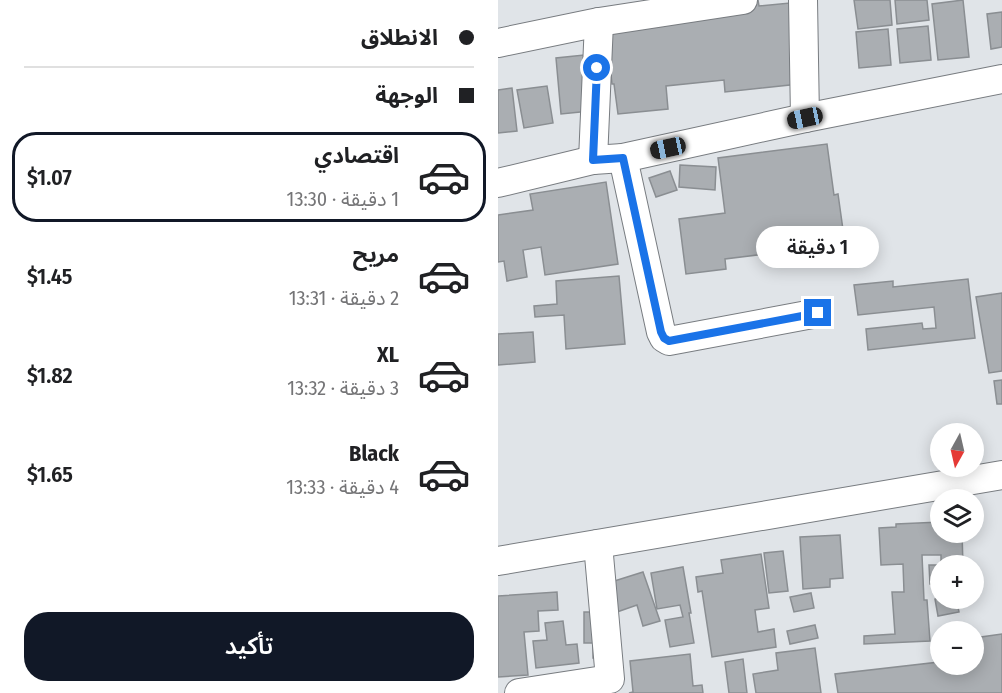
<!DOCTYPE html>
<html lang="ar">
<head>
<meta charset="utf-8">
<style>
  :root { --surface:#fff; --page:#f2f2f2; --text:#202124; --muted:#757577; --line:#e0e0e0; --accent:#111827 }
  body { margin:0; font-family:"Fira Sans Condensed","Noto Sans Arabic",sans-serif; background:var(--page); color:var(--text); direction:rtl; height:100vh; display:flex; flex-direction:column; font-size:22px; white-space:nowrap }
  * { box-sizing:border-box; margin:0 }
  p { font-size:20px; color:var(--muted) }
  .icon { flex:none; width:33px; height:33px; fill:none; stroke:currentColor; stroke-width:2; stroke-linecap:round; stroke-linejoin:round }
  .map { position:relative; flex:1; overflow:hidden; direction:ltr }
  .drawer { display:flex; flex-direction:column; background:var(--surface); width:498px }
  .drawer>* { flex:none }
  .banner { display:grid; align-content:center; height:132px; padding:0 24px; background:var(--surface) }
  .needle { width:39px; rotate:188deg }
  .fabs { position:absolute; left:432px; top:423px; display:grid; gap:12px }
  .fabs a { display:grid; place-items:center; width:54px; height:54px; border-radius:50%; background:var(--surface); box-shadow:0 3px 15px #0003; font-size:30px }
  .end { position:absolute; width:27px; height:27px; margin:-14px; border:8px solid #1a73e8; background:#fff; box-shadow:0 0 0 3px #fff }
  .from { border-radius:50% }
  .bubble { position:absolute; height:42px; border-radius:21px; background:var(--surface); box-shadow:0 3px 15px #0003; font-size:20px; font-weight:600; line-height:42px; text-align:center; direction:rtl }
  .car { position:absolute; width:18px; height:36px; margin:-18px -9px; border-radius:8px; box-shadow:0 0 4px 2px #0007; background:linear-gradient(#222 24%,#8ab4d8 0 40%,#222 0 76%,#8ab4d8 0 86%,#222 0) }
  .banner b { display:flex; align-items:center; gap:21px; height:57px; font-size:22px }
  .banner b+b { border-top:2px solid var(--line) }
  .banner i { width:15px; height:15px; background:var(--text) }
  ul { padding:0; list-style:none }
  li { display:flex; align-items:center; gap:18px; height:90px; margin:0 12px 9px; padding:0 12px; border:3px solid transparent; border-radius:24px }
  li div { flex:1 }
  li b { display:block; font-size:22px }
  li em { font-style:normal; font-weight:600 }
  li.selected { border-color:var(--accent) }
  li>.icon { width:54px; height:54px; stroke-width:1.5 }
  .cta { display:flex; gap:12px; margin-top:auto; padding:12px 24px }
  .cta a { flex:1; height:69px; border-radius:24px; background:var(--accent); color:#fff; font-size:24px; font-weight:600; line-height:69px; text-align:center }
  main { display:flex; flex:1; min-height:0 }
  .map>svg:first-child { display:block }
  .building { fill:#aaaeb2; stroke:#8a8e92; stroke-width:1.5 }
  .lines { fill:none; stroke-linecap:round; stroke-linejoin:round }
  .minor-casing { stroke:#787c80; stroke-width:30 }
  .minor { stroke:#fff; stroke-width:28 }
  .route { stroke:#1a73e8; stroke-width:8 }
</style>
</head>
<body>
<main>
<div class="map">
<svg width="504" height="693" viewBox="0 0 504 693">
  <rect width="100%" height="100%" fill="#e0e4e8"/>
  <g class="building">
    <polygon points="260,0 261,6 292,3 301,84 227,92 226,80 168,86 170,109 120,114 116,84 114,84 107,17"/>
    <polygon points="356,0 392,0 394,25 360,29"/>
    <polygon points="397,0 429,0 431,20 399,24"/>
    <polygon points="465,0 471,57 440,60 434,4"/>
    <polygon points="504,12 504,47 493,49 489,14"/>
    <polygon points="430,26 433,60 402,63 399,29"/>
    <polygon points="390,29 393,65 361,68 358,32"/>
    <polygon points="86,55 92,111 63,114 58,58"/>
    <polygon points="49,86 55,123 26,128 19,90"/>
    <polygon points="14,88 19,131 0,133 0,90"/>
    <polygon points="329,144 336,195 340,194 347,244 227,259 228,269 188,274 181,219 227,213 220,158"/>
    <polygon points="182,165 218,167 217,190 181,187"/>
    <polygon points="172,171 179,190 158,197 151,178"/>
    <polygon points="108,182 120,264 47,275 43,247 25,250 29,277 9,281 6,261 0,262 0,215 35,210 32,194"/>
    <polygon points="121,276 127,344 68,349 66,315 37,317 36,306 59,304 58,281"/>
    <polygon points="470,279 477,338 370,350 368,329 424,323 425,329 438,328 436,307 360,315 356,285 395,281 395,287"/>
    <polygon points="504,293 504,371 491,373 478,297"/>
    <polygon points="35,332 37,362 0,365 0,334"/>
    <polygon points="504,380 504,404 499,404 496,381"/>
    <polygon points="442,522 442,532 464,532 465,566 442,566 442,583 432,584 431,565 443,565 443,555 424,555 426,600 429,600 432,641 366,644 366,636 397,634 394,592 406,592 405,564 383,565 381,528 398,527 398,524"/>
    <polygon points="342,535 345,578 332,579 332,587 305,589 302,537"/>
    <polygon points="285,551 290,591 271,593 266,553"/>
    <polygon points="263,554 271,608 257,610 260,632 276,629 278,647 214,657 204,591 200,592 198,577 225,573 223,560"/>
    <polygon points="185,567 193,613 191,613 196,643 172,647 167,620 185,617 182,605 159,609 153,573"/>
    <polygon points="145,572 162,621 145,626 139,605 119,612 110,583"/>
    <polygon points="59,592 60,610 40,611 41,631 26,632 30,675 0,677 0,596"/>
    <polygon points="313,593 316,608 296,612 292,597"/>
    <polygon points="442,598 458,598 461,612 440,616 437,599"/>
    <polygon points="86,612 106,612 106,658 95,658 95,643 86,643"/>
    <polygon points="65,621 68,645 79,644 81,663 38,668 35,641 49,640 47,623"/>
    <polygon points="317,625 320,638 292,644 289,631"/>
    <polygon points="504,634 504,693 340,693 337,674 441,662 439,642 442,642 442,664 476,664 476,638"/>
    <polygon points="317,648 323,693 258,693 255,674 280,670 278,653"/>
    <polygon points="192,654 195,686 204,685 205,693 131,693 135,692 132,661"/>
    <polygon points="245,659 249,693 231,693 227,662"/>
  </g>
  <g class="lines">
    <defs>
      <g id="minor">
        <polyline points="305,0 307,118"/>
        <polyline points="0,43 101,22 245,0"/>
        <polyline points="125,158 163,332 166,338 171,341 320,313"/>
        <polyline points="95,160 101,22"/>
        <polyline points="0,183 95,160 125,158 307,118 504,79"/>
        <polyline points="0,561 504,475"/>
        <polyline points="21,693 112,679 100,544"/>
      </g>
    </defs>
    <use href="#minor" class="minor-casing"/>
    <use href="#minor" class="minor"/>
  </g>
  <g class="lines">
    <polyline class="route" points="99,68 95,160 125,158 163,332 166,338 171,341 320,313"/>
  </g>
</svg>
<div class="fabs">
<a><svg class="needle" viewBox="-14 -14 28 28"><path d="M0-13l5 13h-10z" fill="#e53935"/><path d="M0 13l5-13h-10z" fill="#757577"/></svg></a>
<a><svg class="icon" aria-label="layers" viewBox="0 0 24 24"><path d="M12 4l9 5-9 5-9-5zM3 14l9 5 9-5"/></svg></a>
<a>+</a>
<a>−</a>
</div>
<i class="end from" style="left:99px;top:68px"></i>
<i class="end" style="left:320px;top:313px"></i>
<div class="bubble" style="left:258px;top:226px;width:123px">1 دقيقة</div>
<i class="car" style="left:307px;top:118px;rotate:258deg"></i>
<i class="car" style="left:170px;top:148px;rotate:258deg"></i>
</div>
<section class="drawer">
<div class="banner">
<b><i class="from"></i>الانطلاق</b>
<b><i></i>الوجهة</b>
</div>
<ul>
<li class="selected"><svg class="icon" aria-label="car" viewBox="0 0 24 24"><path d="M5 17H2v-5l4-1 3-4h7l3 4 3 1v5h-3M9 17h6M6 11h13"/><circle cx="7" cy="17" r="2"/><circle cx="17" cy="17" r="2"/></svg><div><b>اقتصادي</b><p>1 دقيقة · 13:30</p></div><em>$1.07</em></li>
<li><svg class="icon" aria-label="car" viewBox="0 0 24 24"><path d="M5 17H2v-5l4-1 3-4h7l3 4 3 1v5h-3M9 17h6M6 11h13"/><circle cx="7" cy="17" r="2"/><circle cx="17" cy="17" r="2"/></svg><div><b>مريح</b><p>2 دقيقة · 13:31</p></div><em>$1.45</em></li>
<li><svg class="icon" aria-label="car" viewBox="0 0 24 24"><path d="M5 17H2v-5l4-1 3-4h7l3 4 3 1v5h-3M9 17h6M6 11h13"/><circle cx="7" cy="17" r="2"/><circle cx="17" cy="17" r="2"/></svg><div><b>XL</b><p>3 دقيقة · 13:32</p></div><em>$1.82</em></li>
<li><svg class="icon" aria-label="car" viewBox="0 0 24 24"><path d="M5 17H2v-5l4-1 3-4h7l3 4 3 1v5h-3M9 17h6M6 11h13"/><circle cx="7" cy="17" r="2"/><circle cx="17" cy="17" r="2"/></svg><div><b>Black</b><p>4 دقيقة · 13:33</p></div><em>$1.65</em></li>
</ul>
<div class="cta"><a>تأكيد</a></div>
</section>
</main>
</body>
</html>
